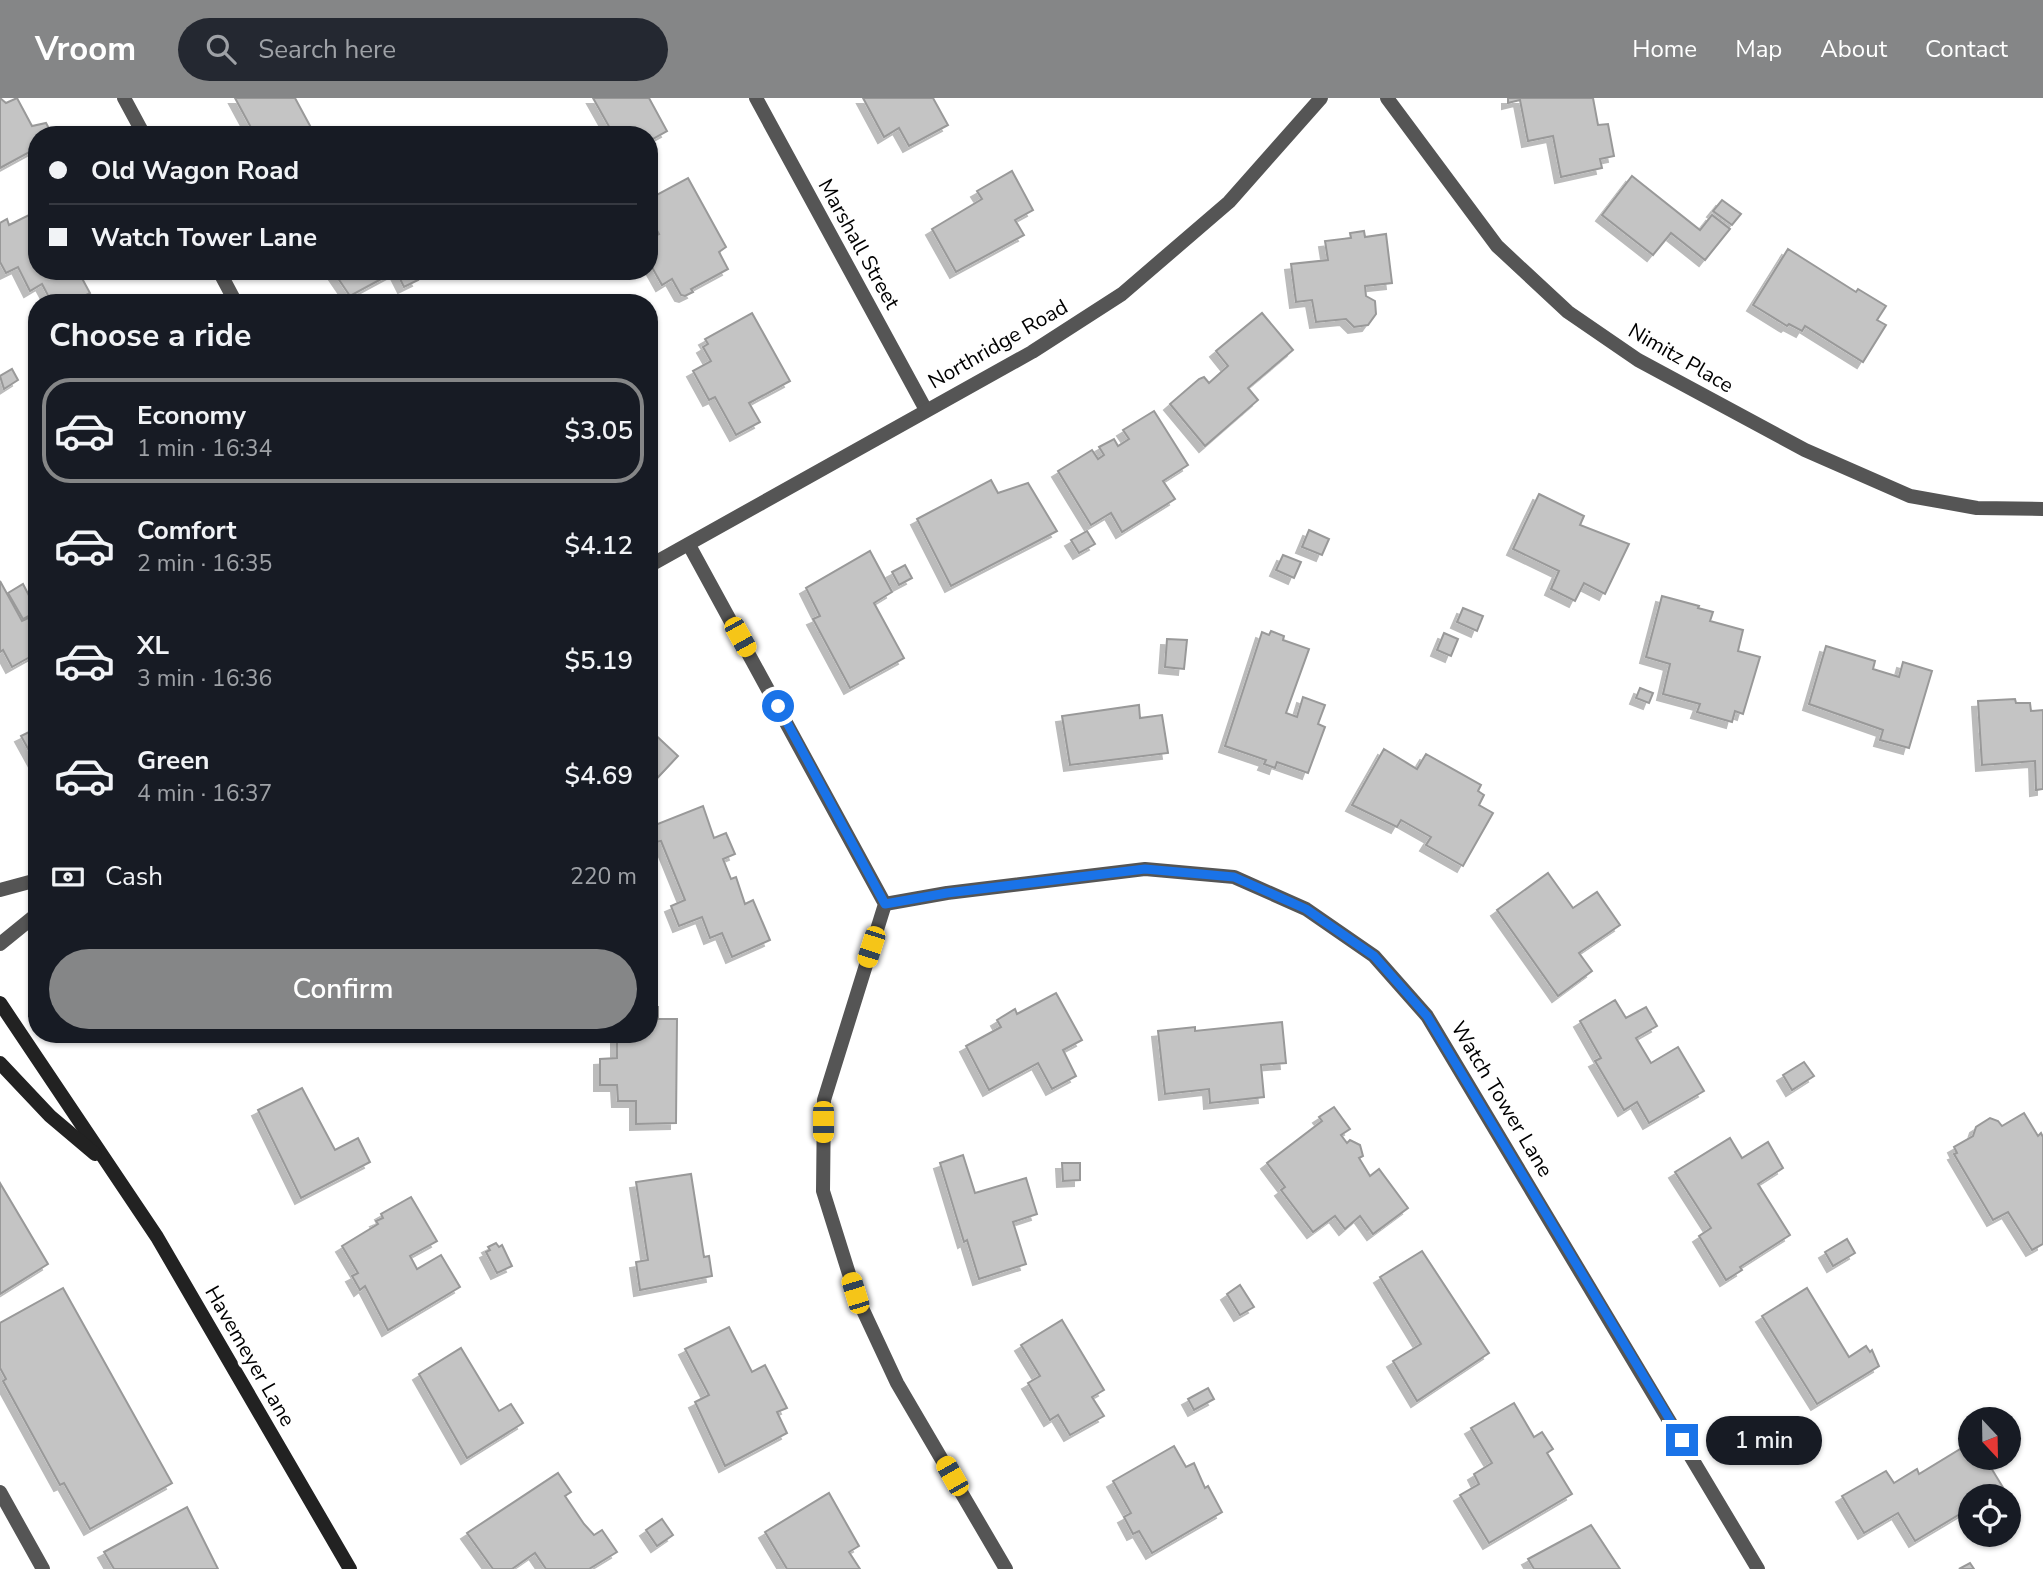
<!DOCTYPE html>
<html lang="en">
<head>
<meta charset="utf-8">
<style>
  :root { --surface:#171b24; --page:#242831; --text:#f1f3f6; --muted:#9ea1a6; --line:#363941; --accent:#858687 }
  body { margin:0; font-family:"Nunito Sans",sans-serif; background:var(--page); color:var(--text); height:100vh; display:flex; flex-direction:column; font-size:26px; white-space:nowrap }
  * { box-sizing:border-box; margin:0 }
  p { font-size:23px; color:var(--muted) }
  .icon { flex:none; width:38px; height:38px; fill:none; stroke:currentColor; stroke-width:2; stroke-linecap:round; stroke-linejoin:round }
  .map { position:relative; flex:1; overflow:hidden }
  .panel { position:absolute; left:28px; top:196px; width:630px; height:749px; display:flex; flex-direction:column; background:var(--surface); border-radius:28px; box-shadow:0 2px 5px #0004 }
  .panel>* { flex:none }
  .hud { position:absolute; left:28px; top:28px; width:630px; height:154px; border-radius:28px; box-shadow:0 2px 5px #0004; display:grid; align-content:center; height:154px; padding:0 21px; background:var(--surface) }
  .needle { width:46px; rotate:158deg }
  .fabs { position:absolute; left:1958px; top:1309px; display:grid; gap:14px }
  .fabs a { display:grid; place-items:center; width:63px; height:63px; border-radius:50%; background:var(--surface); box-shadow:0 2px 5px #0004; font-size:35px }
  .end { position:absolute; width:32px; height:32px; margin:-16px; border:9px solid #1a73e8; background:#fff; box-shadow:0 0 0 4px #fff }
  .from { border-radius:50% }
  .bubble { position:absolute; height:49px; border-radius:24px; background:var(--surface); box-shadow:0 2px 5px #0004; font-size:23px; font-weight:600; line-height:49px; text-align:center }
  .car { position:absolute; width:21px; height:42px; margin:-21px -10px; border-radius:9px; box-shadow:0 0 5px 2px #0007; background:linear-gradient(#f5c518 24%,#345 0 40%,#f5c518 0 76%,#345 0 86%,#f5c518 0) }
  .hud b { display:flex; align-items:center; gap:24px; height:66px; font-size:26px }
  .hud b+b { border-top:2px solid var(--line) }
  .hud i { width:18px; height:18px; background:var(--text) }
  ul { padding:0; list-style:none }
  li { display:flex; align-items:center; gap:21px; height:105px; margin:0 14px 10px; padding:0 7px; border:4px solid transparent; border-radius:28px }
  li div { flex:1 }
  li b { display:block; font-size:26px }
  li em { font-style:normal; font-weight:600 }
  li.active { border-color:var(--accent) }
  li>.icon { width:63px; height:63px; stroke-width:1.5 }
  h2 { padding:0 21px; font-size:32px; line-height:84px }
  .pay { display:flex; align-items:center; gap:18px; height:77px; padding:0 21px; font-size:26px }
  .pay p { margin-inline-start:auto }
  .cta { display:flex; gap:14px; margin-top:auto; padding:14px 21px }
  .cta a { flex:1; height:80px; border-radius:42px; background:var(--accent); color:#fff; font-size:28px; font-weight:600; line-height:80px; text-align:center }
  header { display:flex; align-items:center; gap:42px; box-sizing:border-box; height:98px; padding:0 35px; background:var(--accent); color:#fff }
  header strong { font-size:33px }
  nav { display:flex; gap:38px; margin-inline-start:auto; font-size:24px }
  .search { width:490px; height:63px; background:var(--page); display:flex; align-items:center; gap:18px; box-sizing:border-box; padding:0 24px; border-radius:38px; color:var(--muted); font-size:26px }
  .map>svg:first-child { display:block }
  .building { fill:#c4c4c4; stroke:#999; stroke-width:2; filter:url(#shadow) }
  .lines { fill:none; stroke-linecap:round; stroke-linejoin:round }
  .lane { stroke:#555; stroke-width:14 }
  .street { stroke:#555; stroke-width:14 }
  .secondary { stroke:#222; stroke-width:14 }
  .route { stroke:#1a73e8; stroke-width:9 }
  .labels { text-anchor:middle; dominant-baseline:central; stroke-width:7; stroke-linejoin:round; paint-order:stroke }
  .street-label { font-size:21px; fill:#000; stroke:#fff }
</style>
</head>
<body>
<header>
<strong>Vroom</strong>
<div class="search"><svg class="icon" aria-label="search" viewBox="0 0 24 24"><circle cx="10" cy="10" r="6"/><path d="M15 15l6 6"/></svg>Search here</div>
<nav><a>Home</a><a>Map</a><a>About</a><a>Contact</a></nav>
</header>
<div class="map">
<svg width="2043" height="1471" viewBox="0 0 2043 1471">
  <defs>
    <filter id="shadow"><feDropShadow dx="-6" dy="6" stdDeviation="0" flood-color="#0004"/></filter>
  </defs>
  <rect width="100%" height="100%" fill="#fff"/>
  <g class="building">
    <polygon points="0,0 6,5 17,0 32,28 46,25 52,36 37,37 37,50 0,70"/>
    <polygon points="235,0 295,0 315,37 255,37"/>
    <polygon points="593,0 649,0 667,33 649,43 649,37 601,37 611,32"/>
    <polygon points="863,0 933,0 948,27 909,48 899,30 884,39"/>
    <polygon points="1508,0 1593,0 1598,27 1608,26 1614,58 1600,61 1602,70 1561,79 1553,38 1528,43 1520,2 1508,5"/>
    <polygon points="1012,73 1033,112 1015,122 1024,137 956,174 932,131 982,101 977,93"/>
    <polygon points="1632,78 1700,132 1712,117 1730,131 1705,162 1671,135 1653,157 1602,117"/>
    <polygon points="688,80 726,149 719,154 728,171 691,191 693,194 685,198 681,197 672,181 662,187 649,164 649,141 659,136 649,118 649,101"/>
    <polygon points="1722,102 1741,116 1732,127 1713,113"/>
    <polygon points="37,113 37,173 78,173 90,195 71,205 52,205 42,186 30,193 18,169 6,175 0,164 0,125 7,121 9,127"/>
    <polygon points="1364,133 1365,139 1386,136 1392,185 1365,188 1366,198 1375,203 1376,216 1368,227 1354,229 1346,221 1316,224 1312,202 1296,204 1291,166 1328,162 1325,143 1351,140 1350,135"/>
    <polygon points="1788,151 1856,194 1858,191 1886,208 1877,222 1886,227 1863,264 1805,228 1802,233 1789,226 1787,228 1753,207"/>
    <polygon points="333,173 396,173 350,198"/>
    <polygon points="396,173 413,173 418,182 404,189"/>
    <polygon points="752,215 790,283 749,305 760,324 736,337 715,299 709,302 693,273 711,263 703,249 708,246 705,241"/>
    <polygon points="1262,215 1293,252 1248,290 1258,302 1205,348 1170,306 1199,281 1204,279 1209,285 1228,268 1216,253"/>
    <polygon points="12,271 18,282 4,291 0,278"/>
    <polygon points="1154,313 1188,367 1163,383 1175,401 1122,434 1111,415 1091,427 1058,373 1092,352 1098,361 1104,357 1099,349 1114,341 1118,348 1129,341 1123,332"/>
    <polygon points="991,382 998,395 1028,385 1057,433 951,488 917,421"/>
    <polygon points="1539,396 1584,418 1580,427 1629,446 1605,496 1584,485 1575,503 1551,491 1559,473 1513,451"/>
    <polygon points="1309,432 1329,441 1322,457 1302,449"/>
    <polygon points="1087,433 1095,446 1079,455 1071,442"/>
    <polygon points="870,453 892,494 874,505 904,560 850,590 813,521 820,518 806,490"/>
    <polygon points="1283,457 1301,464 1294,480 1276,472"/>
    <polygon points="905,467 912,480 899,487 892,474"/>
    <polygon points="0,483 22,523 28,520 37,533 37,555 12,569 3,552 0,554"/>
    <polygon points="23,486 37,513 23,521 8,495"/>
    <polygon points="1662,498 1699,508 1698,510 1713,514 1710,523 1743,532 1738,553 1760,559 1743,616 1735,613 1732,624 1697,614 1700,606 1663,596 1670,566 1646,559"/>
    <polygon points="1463,510 1483,518 1477,533 1457,524"/>
    <polygon points="1271,533 1284,538 1283,542 1309,551 1286,615 1297,619 1303,599 1325,607 1318,626 1325,629 1308,675 1277,664 1275,670 1264,666 1266,662 1225,648 1262,534 1269,537"/>
    <polygon points="1444,535 1458,541 1451,558 1437,552"/>
    <polygon points="1167,541 1187,542 1184,571 1165,569"/>
    <polygon points="1826,548 1875,563 1873,571 1899,579 1903,564 1932,573 1909,650 1880,642 1883,632 1809,606"/>
    <polygon points="1640,590 1653,595 1649,605 1636,600"/>
    <polygon points="2015,601 2016,605 2030,605 2031,613 2043,612 2043,691 2036,692 2035,663 1982,667 1978,603"/>
    <polygon points="1139,607 1140,620 1162,617 1168,655 1070,667 1062,618"/>
    <polygon points="37,630 37,667 21,638"/>
    <polygon points="649,631 678,658 649,689"/>
    <polygon points="1384,651 1417,671 1426,656 1481,687 1478,693 1484,697 1479,707 1493,715 1463,768 1426,747 1431,739 1401,722 1397,729 1352,707"/>
    <polygon points="703,708 714,740 726,735 735,756 723,761 731,781 736,779 745,806 753,802 770,842 732,859 722,835 710,840 702,819 679,828 671,808 685,802 661,743 656,744 650,729"/>
    <polygon points="1548,775 1573,810 1597,794 1620,827 1579,855 1592,873 1558,898 1497,812"/>
    <polygon points="1056,895 1082,942 1063,952 1076,978 1052,991 1038,965 989,992 966,948 1001,929 997,922 1015,911 1017,916"/>
    <polygon points="1615,902 1626,920 1646,909 1657,928 1636,940 1651,965 1678,949 1704,993 1649,1025 1637,1004 1624,1012 1595,963 1601,960 1580,923"/>
    <polygon points="649,909 658,909 658,921 677,921 676,1025 636,1026 636,1003 618,1003 617,987 600,987 600,961 617,960 617,936 649,936"/>
    <polygon points="1282,924 1286,965 1261,967 1264,999 1210,1005 1209,991 1165,996 1158,933 1195,929 1195,933"/>
    <polygon points="1804,964 1814,978 1792,992 1783,977"/>
    <polygon points="302,990 335,1052 358,1040 370,1064 301,1100 258,1012"/>
    <polygon points="1334,1009 1350,1031 1341,1037 1347,1045 1350,1042 1360,1047 1363,1058 1359,1060 1370,1078 1379,1071 1408,1110 1373,1136 1360,1118 1345,1131 1335,1118 1313,1134 1281,1092 1285,1089 1267,1065 1322,1023 1319,1019"/>
    <polygon points="2024,1015 2038,1038 2041,1035 2043,1039 2043,1146 2032,1152 2008,1114 1993,1122 1954,1056 1957,1055 1954,1049 1973,1038 1976,1029 1990,1020 1998,1023 2002,1028"/>
    <polygon points="1730,1040 1742,1060 1768,1044 1783,1070 1758,1086 1790,1137 1740,1169 1742,1172 1726,1182 1699,1138 1711,1130 1675,1074"/>
    <polygon points="963,1057 975,1095 1026,1080 1037,1116 1013,1124 1026,1166 979,1181 967,1142 964,1144 940,1065"/>
    <polygon points="1062,1065 1080,1065 1080,1082 1063,1083"/>
    <polygon points="691,1076 704,1159 709,1158 712,1178 640,1192 636,1164 648,1162 636,1084"/>
    <polygon points="0,1085 48,1166 0,1196"/>
    <polygon points="411,1099 437,1143 410,1158 417,1171 441,1157 460,1189 388,1232 365,1188 360,1192 352,1178 358,1175 342,1148 378,1126 376,1123 383,1120 381,1116"/>
    <polygon points="1847,1141 1855,1155 1833,1168 1825,1154"/>
    <polygon points="496,1145 499,1149 502,1147 512,1168 497,1175 486,1154 490,1152 488,1149"/>
    <polygon points="1422,1153 1489,1255 1417,1303 1393,1263 1421,1246 1380,1179"/>
    <polygon points="1240,1187 1254,1209 1240,1217 1227,1196"/>
    <polygon points="63,1190 172,1385 90,1431 64,1385 60,1387 3,1283 6,1281 0,1270 0,1225"/>
    <polygon points="1807,1190 1849,1259 1866,1248 1870,1254 1872,1252 1879,1268 1817,1306 1762,1218"/>
    <polygon points="1062,1222 1104,1292 1092,1299 1104,1318 1070,1337 1058,1317 1050,1322 1028,1285 1040,1278 1021,1247"/>
    <polygon points="729,1229 752,1274 765,1267 787,1310 777,1314 787,1335 725,1368 695,1304 709,1297 685,1251"/>
    <polygon points="461,1250 499,1313 511,1306 523,1325 467,1360 419,1276"/>
    <polygon points="1208,1290 1214,1301 1194,1312 1188,1301"/>
    <polygon points="1514,1305 1534,1339 1542,1334 1553,1351 1547,1355 1572,1396 1489,1445 1460,1397 1479,1386 1474,1376 1492,1365 1471,1330"/>
    <polygon points="1970,1345 1970,1360 1985,1360 2004,1391 1991,1398 1970,1398 1970,1410 1915,1443 1898,1415 1864,1435 1842,1398 1886,1373 1894,1385 1917,1371 1919,1376"/>
    <polygon points="1174,1348 1186,1369 1194,1365 1205,1390 1208,1388 1222,1414 1152,1455 1139,1433 1133,1436 1124,1419 1131,1415 1113,1383"/>
    <polygon points="558,1375 571,1394 565,1398 584,1426 594,1437 602,1432 617,1454 589,1471 546,1471 535,1455 512,1471 493,1471 467,1435"/>
    <polygon points="829,1395 859,1448 849,1454 860,1471 787,1471 765,1434"/>
    <polygon points="187,1409 218,1471 114,1471 104,1454"/>
    <polygon points="662,1421 673,1437 657,1448 646,1432"/>
    <polygon points="1591,1427 1620,1471 1534,1471 1528,1461"/>
    <polygon points="1970,1465 1974,1471 1959,1471"/>
  </g>
  <g class="lines">
    <polyline class="lane" points="0,1394 43,1471"/>
    <g class="street">
      <polyline points="124,0 144,37"/>
      <polyline points="756,0 926,312"/>
      <polyline points="1387,0 1497,148 1568,214 1638,262 1805,352 1910,398 1977,410 2043,411"/>
      <polyline points="219,173 236,205"/>
      <polyline points="689,447 885,806 824,1002 823,1093 855,1195 897,1285 1006,1471"/>
      <polyline points="649,468 1032,254 1122,196 1229,104 1321,0"/>
      <polyline points="0,792 37,782"/>
      <polyline points="885,806 947,795 1145,771 1234,779 1306,811 1374,858 1427,918 1758,1471"/>
      <polyline points="0,846 37,816"/>
    </g>
    <g class="secondary">
      <polyline points="0,905 157,1139 350,1471"/>
      <polyline points="0,965 50,1018 95,1056"/>
    </g>
  </g>
  <g class="lines">
    <polyline class="route" points="778,608 885,806 947,795 1145,771 1234,779 1306,811 1374,858 1427,918 1682,1342"/>
  </g>
  <g class="labels">
    <g class="street-label">
      <text transform="translate(859 146) rotate(61)">Marshall Street</text>
      <text transform="translate(998 246) rotate(-30)">Northridge Road</text>
      <text transform="translate(1681 260) rotate(30)">Nimitz Place</text>
      <text transform="translate(1502 1001) rotate(59)">Watch Tower Lane</text>
      <text transform="translate(250 1258) rotate(60)">Havemeyer Lane</text>
    </g>
  </g>
</svg>
<div class="fabs">
<a><svg class="needle" viewBox="-14 -14 28 28"><path d="M0-13l5 13h-10z" fill="#e53935"/><path d="M0 13l5-13h-10z" fill="#9ea1a6"/></svg></a>
<a><svg class="icon" aria-label="locate" viewBox="0 0 24 24"><circle cx="12" cy="12" r="6"/><path d="M12 2v4M12 18v4M2 12h4M18 12h4"/></svg></a>
</div>
<i class="end from" style="left:778px;top:608px"></i>
<i class="end" style="left:1682px;top:1342px"></i>
<div class="bubble" style="left:1706px;top:1318px;width:116px">1 min</div>
<i class="car" style="left:740px;top:539px;rotate:151deg"></i>
<i class="car" style="left:871px;top:849px;rotate:198deg"></i>
<i class="car" style="left:823px;top:1024px;rotate:180deg"></i>
<i class="car" style="left:855px;top:1195px;rotate:343deg"></i>
<i class="car" style="left:952px;top:1378px;rotate:330deg"></i>
<div class="hud">
<b><i class="from"></i>Old Wagon Road</b>
<b><i></i>Watch Tower Lane</b>
</div>
<section class="panel">
<h2>Choose a ride</h2>
<ul>
<li class="active"><svg class="icon" aria-label="car" viewBox="0 0 24 24"><path d="M5 17H2v-5l4-1 3-4h7l3 4 3 1v5h-3M9 17h6M6 11h13"/><circle cx="7" cy="17" r="2"/><circle cx="17" cy="17" r="2"/></svg><div><b>Economy</b><p>1 min · 16:34</p></div><em>$3.05</em></li>
<li><svg class="icon" aria-label="car" viewBox="0 0 24 24"><path d="M5 17H2v-5l4-1 3-4h7l3 4 3 1v5h-3M9 17h6M6 11h13"/><circle cx="7" cy="17" r="2"/><circle cx="17" cy="17" r="2"/></svg><div><b>Comfort</b><p>2 min · 16:35</p></div><em>$4.12</em></li>
<li><svg class="icon" aria-label="car" viewBox="0 0 24 24"><path d="M5 17H2v-5l4-1 3-4h7l3 4 3 1v5h-3M9 17h6M6 11h13"/><circle cx="7" cy="17" r="2"/><circle cx="17" cy="17" r="2"/></svg><div><b>XL</b><p>3 min · 16:36</p></div><em>$5.19</em></li>
<li><svg class="icon" aria-label="car" viewBox="0 0 24 24"><path d="M5 17H2v-5l4-1 3-4h7l3 4 3 1v5h-3M9 17h6M6 11h13"/><circle cx="7" cy="17" r="2"/><circle cx="17" cy="17" r="2"/></svg><div><b>Green</b><p>4 min · 16:37</p></div><em>$4.69</em></li>
</ul>
<div class="pay"><svg class="icon" aria-label="cash" viewBox="0 0 24 24"><path d="M3 7h18v10H3z"/><circle cx="12" cy="12" r="2"/></svg>Cash<p>220 m</p></div>
<div class="cta"><a>Confirm</a></div>
</section>
</div>
</body>
</html>
